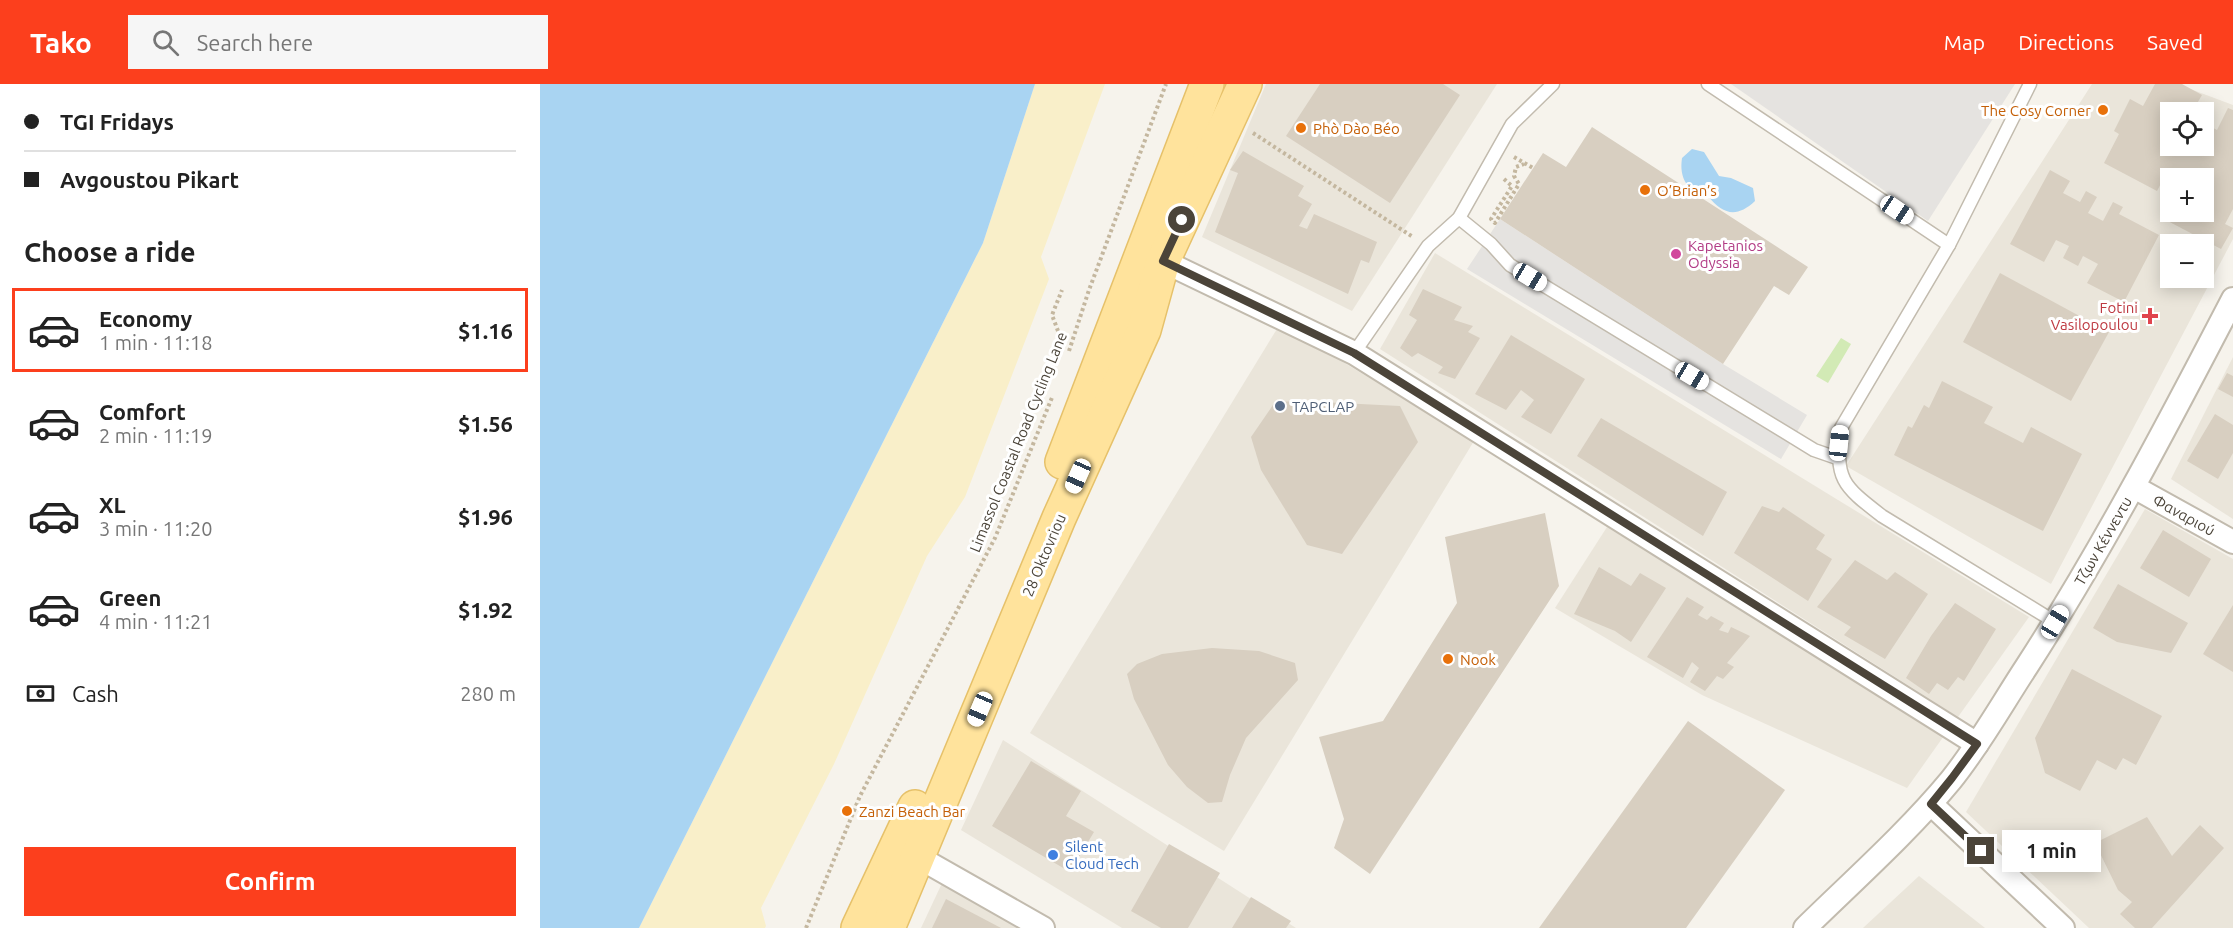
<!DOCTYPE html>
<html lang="en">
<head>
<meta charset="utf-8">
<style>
  :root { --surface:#fff; --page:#f6f6f6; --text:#222; --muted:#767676; --line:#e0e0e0; --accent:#fc3f1d }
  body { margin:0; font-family:Ubuntu,sans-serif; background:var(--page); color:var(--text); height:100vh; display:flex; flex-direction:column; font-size:22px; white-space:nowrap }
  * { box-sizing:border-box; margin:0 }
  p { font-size:20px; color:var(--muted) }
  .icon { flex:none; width:33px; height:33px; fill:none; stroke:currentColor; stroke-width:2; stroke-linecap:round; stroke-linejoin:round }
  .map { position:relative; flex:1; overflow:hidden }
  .sheet { display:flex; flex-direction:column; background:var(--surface); width:540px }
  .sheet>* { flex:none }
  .top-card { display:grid; align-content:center; height:132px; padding:0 24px; background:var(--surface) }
  .fabs { position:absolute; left:1620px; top:18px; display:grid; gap:12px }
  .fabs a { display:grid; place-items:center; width:54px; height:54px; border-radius:0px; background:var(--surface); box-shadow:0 3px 15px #0003; font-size:30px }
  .end { position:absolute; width:27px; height:27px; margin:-14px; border:8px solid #4b4439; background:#fff; box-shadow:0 0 0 3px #fff }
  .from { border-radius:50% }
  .bubble { position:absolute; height:42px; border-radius:0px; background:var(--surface); box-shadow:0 3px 15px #0003; font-size:20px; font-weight:700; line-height:42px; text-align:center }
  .car { position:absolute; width:18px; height:36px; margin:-18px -9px; border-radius:8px; box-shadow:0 0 4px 2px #0007; background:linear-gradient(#fff 24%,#345 0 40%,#fff 0 76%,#345 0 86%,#fff 0) }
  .top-card b { display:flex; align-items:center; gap:21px; height:57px; font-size:22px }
  .top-card b+b { border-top:2px solid var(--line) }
  .top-card i { width:15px; height:15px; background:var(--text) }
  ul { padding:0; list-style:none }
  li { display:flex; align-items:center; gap:18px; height:84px; margin:0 12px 9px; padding:0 12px; border:3px solid transparent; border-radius:0px }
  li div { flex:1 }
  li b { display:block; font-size:22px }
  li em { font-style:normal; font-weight:700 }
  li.current { border-color:var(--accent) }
  li>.icon { width:54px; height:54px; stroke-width:1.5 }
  h2 { padding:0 24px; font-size:27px; line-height:72px }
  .pay { display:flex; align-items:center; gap:15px; height:66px; padding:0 24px; font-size:22px }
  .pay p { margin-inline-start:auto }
  .primary-button { display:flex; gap:12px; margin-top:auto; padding:12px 24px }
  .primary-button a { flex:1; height:69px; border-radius:0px; background:var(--accent); color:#fff; font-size:24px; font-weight:700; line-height:69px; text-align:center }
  header { display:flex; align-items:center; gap:36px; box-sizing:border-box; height:84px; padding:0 30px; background:var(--accent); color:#fff }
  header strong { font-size:28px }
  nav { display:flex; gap:33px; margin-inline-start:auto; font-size:21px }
  .search { width:420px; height:54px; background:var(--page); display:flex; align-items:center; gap:15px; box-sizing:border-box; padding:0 21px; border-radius:0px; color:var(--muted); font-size:22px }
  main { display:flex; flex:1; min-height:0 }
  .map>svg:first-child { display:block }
  .residential { fill:#eae5da; fill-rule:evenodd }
  .green { fill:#d2eab5 }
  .sand { fill:#f9efc9 }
  .parking { fill:#e5e3e0 }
  .water { fill:#a9d4f2 }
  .building { fill:#d8cfc1 }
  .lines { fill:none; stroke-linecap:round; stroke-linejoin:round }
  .lane-casing { stroke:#c2bbae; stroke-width:15 }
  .street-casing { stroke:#c2bbae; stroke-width:26 }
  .primary-casing { stroke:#e6c16a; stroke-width:36 }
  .path { stroke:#c4b79f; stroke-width:4; stroke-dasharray:3 3; stroke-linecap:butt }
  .lane { stroke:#fff; stroke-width:12 }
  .street { stroke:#fff; stroke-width:22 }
  .primary { stroke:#ffe39c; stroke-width:33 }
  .route { stroke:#4b4439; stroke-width:8 }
  .food-dot { fill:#e8710a; stroke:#fff; stroke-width:2 }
  .hotel-dot { fill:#d1479c; stroke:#fff; stroke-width:2 }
  .health-dot { fill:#e0444e; stroke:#fff; stroke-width:2 }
  .service-dot { fill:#5c6f8a; stroke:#fff; stroke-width:2 }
  .shop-dot { fill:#3f7fe0; stroke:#fff; stroke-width:2 }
  .labels { text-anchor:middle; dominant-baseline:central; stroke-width:6; stroke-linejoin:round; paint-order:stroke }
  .food-label { font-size:15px; fill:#c56008; stroke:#fff; text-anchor:start }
  .hotel-label { font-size:15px; fill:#b23c85; stroke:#fff; text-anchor:start }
  .health-label { font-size:15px; fill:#be3a42; stroke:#fff; text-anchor:end }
  .service-label { font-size:15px; fill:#4e5e75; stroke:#fff; text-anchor:start }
  .street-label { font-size:15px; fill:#4b4439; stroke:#fff }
  .shop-label { font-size:15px; fill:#366cbe; stroke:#fff; text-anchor:start }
</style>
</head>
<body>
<header>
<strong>Tako</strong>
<div class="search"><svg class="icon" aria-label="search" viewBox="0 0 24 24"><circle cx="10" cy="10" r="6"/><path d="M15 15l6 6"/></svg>Search here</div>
<nav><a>Map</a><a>Directions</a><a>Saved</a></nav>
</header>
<main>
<section class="sheet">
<div class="top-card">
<b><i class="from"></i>TGI Fridays</b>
<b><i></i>Avgoustou Pikart</b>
</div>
<h2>Choose a ride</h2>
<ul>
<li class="current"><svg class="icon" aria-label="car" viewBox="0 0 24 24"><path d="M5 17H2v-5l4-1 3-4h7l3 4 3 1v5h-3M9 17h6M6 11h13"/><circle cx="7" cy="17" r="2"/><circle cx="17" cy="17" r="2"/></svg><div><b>Economy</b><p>1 min · 11:18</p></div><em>$1.16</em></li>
<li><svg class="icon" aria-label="car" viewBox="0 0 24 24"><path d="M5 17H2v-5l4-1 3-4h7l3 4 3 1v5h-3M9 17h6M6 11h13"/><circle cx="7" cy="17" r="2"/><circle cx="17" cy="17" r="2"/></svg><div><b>Comfort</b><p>2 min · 11:19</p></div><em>$1.56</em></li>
<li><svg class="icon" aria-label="car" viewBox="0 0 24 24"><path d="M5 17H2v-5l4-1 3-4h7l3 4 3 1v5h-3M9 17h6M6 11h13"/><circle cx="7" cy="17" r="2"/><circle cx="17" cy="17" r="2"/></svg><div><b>XL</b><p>3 min · 11:20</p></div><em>$1.96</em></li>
<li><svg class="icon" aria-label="car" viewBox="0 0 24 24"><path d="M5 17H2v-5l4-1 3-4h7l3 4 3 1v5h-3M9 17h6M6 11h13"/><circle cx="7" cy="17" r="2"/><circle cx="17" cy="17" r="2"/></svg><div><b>Green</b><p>4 min · 11:21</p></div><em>$1.92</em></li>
</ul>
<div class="pay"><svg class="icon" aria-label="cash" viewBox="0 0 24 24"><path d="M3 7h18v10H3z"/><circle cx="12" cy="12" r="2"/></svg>Cash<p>280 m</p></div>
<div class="primary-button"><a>Confirm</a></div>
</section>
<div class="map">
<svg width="1693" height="844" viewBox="0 0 1693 844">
  <rect width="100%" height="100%" fill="#f6f3ec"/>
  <g class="residential">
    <polygon points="726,0 957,0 812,227 662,153"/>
    <path d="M1552 0H1637L1693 21V155L1511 500 1306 382ZM1630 28H1664V62H1630ZM1630 94H1664V128H1630ZM1630 160H1664V194H1630Z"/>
    <polygon points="895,169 1489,533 1418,633 840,265"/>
    <polygon points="740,240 934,357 684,767 490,649"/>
    <polygon points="1693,273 1693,435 1631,395"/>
    <polygon points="1605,425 1693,475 1693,844 1549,844 1426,728"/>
    <polygon points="1067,443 1406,649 1367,704 1162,611 1015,524"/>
    <polygon points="463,656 756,844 582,844 421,746"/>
    <polygon points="1379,792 1445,844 1323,844"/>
    <polygon points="403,797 485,844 381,844"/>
  </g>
  <polygon class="green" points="1301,254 1311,260 1288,299 1276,292"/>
  <polygon class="sand" points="495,0 565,0 501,173 509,195 425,413 387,472 294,680 221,824 226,842 225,844 99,844 443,159"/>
  <g class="parking">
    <polygon points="1191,0 1475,0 1388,137"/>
    <polygon points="960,135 1183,280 1267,331 1241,375 927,185"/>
  </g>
  <g class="water">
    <polygon points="0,0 495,0 443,159 99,844 0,844"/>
    <path d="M1152 65 1164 68 1179 92 1191 94 1213 104 1215 117C1197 134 1183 131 1168 112 1147 108 1139 94 1142 74Z"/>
  </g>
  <g class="building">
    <polygon points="780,0 903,0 920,11 850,119 746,52"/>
    <polygon points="1615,0 1642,0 1662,11 1652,28 1630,28 1630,62 1664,62 1664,39 1677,46 1688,24 1693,26 1693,125 1685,140 1693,144 1681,165 1624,135 1630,121 1630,128 1664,128 1664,94 1645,94 1628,86 1617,107 1564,79 1579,50 1574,47 1590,15 1603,22"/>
    <polygon points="1052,43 1268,183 1249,211 1234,202 1183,280 960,135 1003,69 1026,83"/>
    <polygon points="703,67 764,102 758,112 772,120 759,142 767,145 774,130 837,158 829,179 821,176 808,210 675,148 698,89 690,86"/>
    <polygon points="1510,86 1530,97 1523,109 1540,118 1546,107 1557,113 1548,129 1563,137 1573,118 1583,123 1579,130 1619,151 1584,218 1547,199 1558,180 1543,172 1538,182 1523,174 1529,162 1516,156 1504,178 1470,160"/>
    <polygon points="1460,189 1569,248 1531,317 1423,258"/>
    <polygon points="883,205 922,223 914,236 933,242 928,248 940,254 915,295 898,289 903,283 878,269 872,273 860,264 877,236 869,231"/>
    <polygon points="971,251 1045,295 1011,350 981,333 994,316 981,306 966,326 935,310"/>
    <polygon points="1687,289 1693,292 1693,313 1678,305"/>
    <polygon points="1402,297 1453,323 1444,339 1483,359 1491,343 1542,370 1503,447 1354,371 1368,342 1372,344 1384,321 1389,324"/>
    <polygon points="761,317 860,322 878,358 802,470 767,461 721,386 711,353 735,318"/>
    <polygon points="1675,330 1693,341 1693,369 1678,395 1647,377"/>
    <polygon points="1061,334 1187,408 1163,452 1037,372"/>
    <polygon points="1222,422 1239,428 1243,423 1285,451 1276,465 1292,475 1268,517 1194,469"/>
    <polygon points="1005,429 1019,502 830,790 794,764 804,735 779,653 843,637 917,519 905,453"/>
    <polygon points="1623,446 1671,475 1649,513 1600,484"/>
    <polygon points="1315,476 1347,496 1355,488 1388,510 1345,575 1304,551 1311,543 1277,523"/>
    <polygon points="1059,483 1091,502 1100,489 1126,504 1091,558 1075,547 1034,530"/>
    <polygon points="1578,500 1648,539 1631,569 1577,558 1553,544"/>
    <polygon points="1147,513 1164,523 1158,531 1167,536 1171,532 1184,539 1179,546 1188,549 1191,543 1210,552 1187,579 1194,583 1183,595 1177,592 1165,607 1150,598 1159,584 1152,578 1143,594 1107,573"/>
    <polygon points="1415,519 1456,545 1424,597 1418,593 1408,606 1397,599 1389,610 1366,594 1391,552"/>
    <polygon points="1693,521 1693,588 1663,570"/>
    <polygon points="672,564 719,567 755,579 758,596 706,654 690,691 682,718 668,719 647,703 628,681 594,615 587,590 597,580 622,570"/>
    <polygon points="1532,585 1622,632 1596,681 1583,674 1576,686 1557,676 1540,707 1505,689 1495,654"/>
    <polygon points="1148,637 1245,706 1146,844 999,844"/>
    <polygon points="491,677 541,707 526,732 554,748 530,788 452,742"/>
    <polygon points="1607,733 1632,772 1660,741 1684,764 1612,844 1595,844 1580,830 1592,818 1578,806 1555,759"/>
    <polygon points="629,760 680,789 648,844 621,844 591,827"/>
    <polygon points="711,813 751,837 746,844 692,844"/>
    <polygon points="406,815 461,844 392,844"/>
  </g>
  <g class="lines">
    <defs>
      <g id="lane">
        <polyline points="1168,0 1409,161"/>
        <path d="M1490 0 1409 161 1301 344C1295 396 1302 401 1342 432L1515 538"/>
        <polyline points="919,134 951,160 970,181 1274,366 1297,374"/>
        <polyline points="814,269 888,162 919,134 972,40 1013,0"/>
      </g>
      <g id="street">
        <polyline points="623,177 814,269 1437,660"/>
        <polyline points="1594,403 1693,458"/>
        <polyline points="1391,720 1523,844"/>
        <polyline points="378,773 503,844"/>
        <path d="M1265 844C1313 797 1369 747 1411 696 1440 660 1462 620 1487 582 1563 464 1628 340 1693 215"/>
      </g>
      <g id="primary">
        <polyline points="522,378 667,0"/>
        <polyline points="318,844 375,723"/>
        <polyline points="348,844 519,434 604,246 623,177 705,0"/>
      </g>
    </defs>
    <use href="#lane" class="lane-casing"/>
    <use href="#street" class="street-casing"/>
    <use href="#primary" class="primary-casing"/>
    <g class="path">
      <polyline points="713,49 873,153"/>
      <polyline points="974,73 993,84"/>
      <polyline points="964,95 972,102 951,135 955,139 979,100 974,92 976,83 984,80"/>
      <polyline points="518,247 512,231 522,206"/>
      <polyline points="529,267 549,206 626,0"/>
      <polyline points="266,844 320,712 455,454 513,311"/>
    </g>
    <use href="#lane" class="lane"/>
    <use href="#street" class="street"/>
    <use href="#primary" class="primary"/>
  </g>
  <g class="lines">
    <polyline class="route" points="642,136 623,177 814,269 1437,660 1412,694 1391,720 1441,767"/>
  </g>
  <g class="food-dot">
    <circle cx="1563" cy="26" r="6"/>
    <circle cx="761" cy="44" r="6"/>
    <circle cx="1105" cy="106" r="6"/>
    <circle cx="908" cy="575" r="6"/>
    <circle cx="307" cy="727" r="6"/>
  </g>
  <circle class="hotel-dot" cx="1136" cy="170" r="6"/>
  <path class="health-dot" d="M1607 223h6v6h6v6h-6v6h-6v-6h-6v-6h6z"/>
  <circle class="service-dot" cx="740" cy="322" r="6"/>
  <circle class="shop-dot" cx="513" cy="771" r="6"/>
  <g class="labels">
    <g class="food-label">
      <text x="1551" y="26" text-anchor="end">The Cosy Corner</text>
      <text x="773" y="44">Phò Dào Béo</text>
      <text x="1117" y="106">O’Brian’s</text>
      <text x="920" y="575">Nook</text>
      <text x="319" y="727">Zanzi Beach Bar</text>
    </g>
    <g class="hotel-label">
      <text x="1148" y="161">Kapetanios<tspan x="1148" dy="17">Odyssia</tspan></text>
    </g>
    <g class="health-label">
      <text x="1598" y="223">Fotini<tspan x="1598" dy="17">Vasilopoulou</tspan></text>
    </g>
    <g class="service-label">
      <text x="752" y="322">TAPCLAP</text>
    </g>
    <g class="street-label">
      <text transform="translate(478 358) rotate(-68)">Limassol Coastal Road Cycling Lane</text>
      <text transform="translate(1644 431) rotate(29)">Φαναριού</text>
      <text transform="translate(1563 457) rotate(-60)">Τζων Κέννεντυ</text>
      <text transform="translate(504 471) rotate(-67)">28 Oktovriou</text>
    </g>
    <g class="shop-label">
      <text x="525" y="762">Silent<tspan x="525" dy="17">Cloud Tech</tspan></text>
    </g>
  </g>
</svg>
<div class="fabs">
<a><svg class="icon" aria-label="locate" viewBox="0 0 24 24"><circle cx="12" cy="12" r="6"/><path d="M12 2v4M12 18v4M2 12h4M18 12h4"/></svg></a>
<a>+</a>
<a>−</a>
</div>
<i class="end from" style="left:642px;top:136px"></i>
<i class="end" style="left:1441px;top:767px"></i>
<div class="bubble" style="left:1462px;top:746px;width:99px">1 min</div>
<i class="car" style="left:1357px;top:126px;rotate:124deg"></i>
<i class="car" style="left:990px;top:193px;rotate:121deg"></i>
<i class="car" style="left:1152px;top:292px;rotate:121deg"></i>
<i class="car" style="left:1299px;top:359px;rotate:6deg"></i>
<i class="car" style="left:538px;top:392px;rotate:204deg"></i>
<i class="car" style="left:1515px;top:538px;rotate:31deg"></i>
<i class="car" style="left:440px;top:625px;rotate:203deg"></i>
</div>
</main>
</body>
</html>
